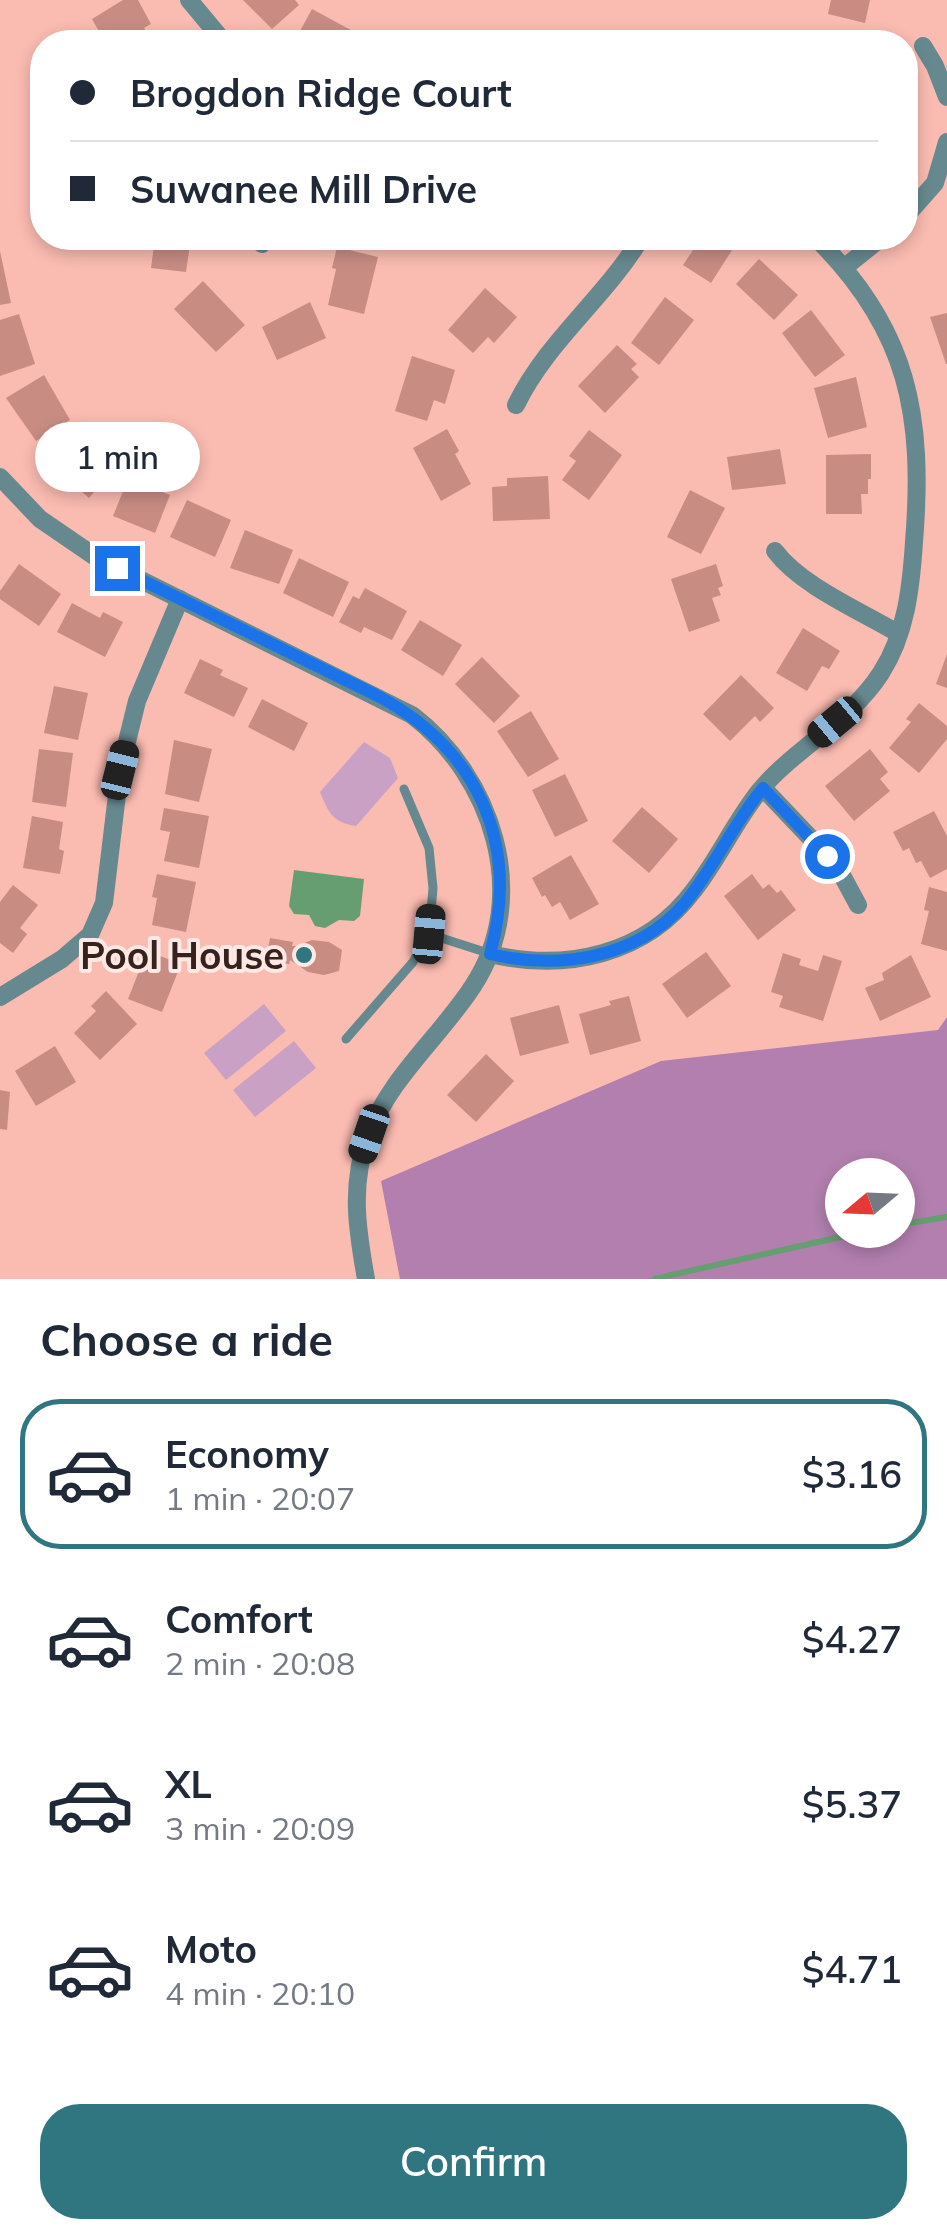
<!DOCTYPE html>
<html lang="en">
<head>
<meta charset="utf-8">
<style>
  :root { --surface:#fff; --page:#f2f2f3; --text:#1f2937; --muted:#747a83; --line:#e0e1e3; --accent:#2f7681 }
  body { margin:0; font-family:Mulish,sans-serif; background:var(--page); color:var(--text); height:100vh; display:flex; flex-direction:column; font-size:38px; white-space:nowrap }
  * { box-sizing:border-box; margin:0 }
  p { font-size:32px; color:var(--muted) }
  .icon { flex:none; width:55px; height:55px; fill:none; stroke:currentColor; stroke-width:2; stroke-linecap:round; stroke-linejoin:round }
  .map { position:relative; height:1279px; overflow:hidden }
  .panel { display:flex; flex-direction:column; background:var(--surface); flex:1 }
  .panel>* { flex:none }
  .hud { position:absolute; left:30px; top:30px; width:888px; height:220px; border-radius:40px; box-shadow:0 5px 15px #0003; display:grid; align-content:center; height:220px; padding:0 40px; background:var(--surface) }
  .needle { width:65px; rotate:251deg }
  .buttons { position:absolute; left:825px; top:1158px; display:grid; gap:20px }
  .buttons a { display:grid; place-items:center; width:90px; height:90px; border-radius:50%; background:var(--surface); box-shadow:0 5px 15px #0003; font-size:50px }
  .end { position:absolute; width:45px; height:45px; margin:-22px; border:12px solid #1a73e8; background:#fff; box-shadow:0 0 0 5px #fff }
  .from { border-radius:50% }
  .bubble { position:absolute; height:70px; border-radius:35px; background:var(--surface); box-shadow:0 5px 15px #0003; font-size:32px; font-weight:600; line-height:70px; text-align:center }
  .car { position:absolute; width:30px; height:60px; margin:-30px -15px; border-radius:12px; box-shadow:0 0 8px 2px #0007; background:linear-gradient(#222 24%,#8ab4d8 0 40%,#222 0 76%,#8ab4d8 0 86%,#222 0) }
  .hud b { display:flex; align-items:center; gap:35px; height:95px; font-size:38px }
  .hud b+b { border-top:2px solid var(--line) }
  .hud i { width:25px; height:25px; background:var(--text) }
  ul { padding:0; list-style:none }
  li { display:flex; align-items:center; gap:30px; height:150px; margin:0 20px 15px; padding:0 20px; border:5px solid transparent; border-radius:40px }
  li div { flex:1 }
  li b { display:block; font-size:38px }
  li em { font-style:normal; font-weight:600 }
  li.selected { border-color:var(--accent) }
  li>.icon { width:90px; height:90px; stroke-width:1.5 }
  h2 { padding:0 40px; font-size:45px; line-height:120px }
  .cta { display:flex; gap:20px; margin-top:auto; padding:20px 40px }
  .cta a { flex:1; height:115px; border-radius:40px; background:var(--accent); color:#fff; font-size:40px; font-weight:600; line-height:115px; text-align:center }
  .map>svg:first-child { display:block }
  .green { fill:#c8a1c5 }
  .forest { fill:#b27fae; fill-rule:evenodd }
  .water { fill:#679e71 }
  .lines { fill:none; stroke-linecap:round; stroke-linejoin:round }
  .stream { stroke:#679e71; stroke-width:6 }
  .building { fill:#c88c83 }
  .service { stroke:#66898f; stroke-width:9 }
  .minor { stroke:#66898f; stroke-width:18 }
  .route { stroke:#1a73e8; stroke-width:12 }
  .poi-dot { fill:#2f7681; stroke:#fce8e5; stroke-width:4 }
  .labels { text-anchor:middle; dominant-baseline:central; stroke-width:8; stroke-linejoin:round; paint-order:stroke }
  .poi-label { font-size:38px; font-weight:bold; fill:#38211d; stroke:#fce8e5; text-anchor:end }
</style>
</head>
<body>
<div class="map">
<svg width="947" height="1279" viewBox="0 0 947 1279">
  <rect width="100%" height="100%" fill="#fabbb1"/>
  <g class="green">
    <path d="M364 742 390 758 398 778 356 826C332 822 329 813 320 792Z"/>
    <polygon points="264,1004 286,1031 226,1080 204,1053"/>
    <polygon points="294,1041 316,1068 255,1117 233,1090"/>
  </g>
  <path class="forest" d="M947 1017V1279H400L381 1181 661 1061 938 1030ZM842 1175H898V1230H842Z"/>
  <polygon class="water" points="294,870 364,879 360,916 354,921 339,920 325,928 315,926 309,915 294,914 289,906"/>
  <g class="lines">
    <g class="stream">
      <polyline points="898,1225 947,1217"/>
      <polyline points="654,1279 871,1230"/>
    </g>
  </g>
  <g class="building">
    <polygon points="123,0 138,0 151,24 144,28 152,42 105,42 92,19"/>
    <polygon points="243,0 295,0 299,5 272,29"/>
    <polygon points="831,0 870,0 865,23 828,14"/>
    <polygon points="312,9 362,36 358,42 294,42"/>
    <polygon points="155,238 191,238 186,272 151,268"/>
    <polygon points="693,238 739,239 711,283 683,265 693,250 687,246"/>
    <polygon points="337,247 378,257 364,314 328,305 336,269 332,268"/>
    <polygon points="0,251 11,303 0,305"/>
    <polygon points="759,259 798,295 774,320 736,284"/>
    <polygon points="203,281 245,325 216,352 174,309"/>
    <polygon points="485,288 517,317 494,343 488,337 473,353 448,330"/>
    <polygon points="665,297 694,320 659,365 631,343"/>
    <polygon points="310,302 326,338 277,360 262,327"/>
    <polygon points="811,310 845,355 815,377 782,333"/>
    <polygon points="947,313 947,364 946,364 930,317"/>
    <polygon points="19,314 35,364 0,376 0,320"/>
    <polygon points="617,345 637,364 631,369 639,377 605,413 578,386"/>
    <polygon points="412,356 455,370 445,404 434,400 427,421 395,411"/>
    <polygon points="44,375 70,420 36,441 6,398"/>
    <polygon points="856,377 867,427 828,438 814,388"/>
    <polygon points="447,429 459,451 455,454 471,484 441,501 413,448"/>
    <polygon points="589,430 622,455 589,500 562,480 576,461 569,456"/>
    <polygon points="67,440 81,452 84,448 112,472 89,498 48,461"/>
    <polygon points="780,449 786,484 732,490 727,457"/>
    <polygon points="871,454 871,479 868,479 868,494 861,494 862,514 826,514 826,455"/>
    <polygon points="548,476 550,519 493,521 492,487 507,486 507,478"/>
    <polygon points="128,479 170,495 155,533 113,516"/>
    <polygon points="690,490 725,508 701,554 667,537"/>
    <polygon points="187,500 231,520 215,557 170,537"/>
    <polygon points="245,530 293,550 279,584 230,568"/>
    <polygon points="299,558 349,582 333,617 283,593"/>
    <polygon points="19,564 61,594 39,626 0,599 0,591"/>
    <polygon points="716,564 723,586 718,588 721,595 712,598 720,621 689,632 671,579"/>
    <polygon points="365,588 407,611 392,640 364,627 361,633 339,622 353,596 359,599"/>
    <polygon points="72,603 100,618 103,612 123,622 105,657 57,632"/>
    <polygon points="420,620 462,645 443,676 401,650"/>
    <polygon points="803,628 840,651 829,669 822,666 807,691 776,673"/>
    <polygon points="947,654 947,688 936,684"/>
    <polygon points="482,657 520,696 494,723 455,684"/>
    <polygon points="200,659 223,670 220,675 248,688 234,717 184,693"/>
    <polygon points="741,675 774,708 760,722 755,716 730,741 703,714"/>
    <polygon points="54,686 88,693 78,740 44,733"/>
    <polygon points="262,699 308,723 294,751 248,727"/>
    <polygon points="919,703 947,726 947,739 919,773 889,748 911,722 906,719"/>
    <polygon points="531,711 559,759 528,777 497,731"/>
    <polygon points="174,740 212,749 199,802 165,794"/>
    <polygon points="39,749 73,753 66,807 32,802"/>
    <polygon points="870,749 888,772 880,779 890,791 854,821 825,786"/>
    <polygon points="565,774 588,821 555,837 532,790"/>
    <polygon points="642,807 678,839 649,873 612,841"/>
    <polygon points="164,808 209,816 199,868 164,861 170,832 160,830"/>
    <polygon points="934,811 947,836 947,869 930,878 921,861 916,863 909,848 903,851 893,832"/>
    <polygon points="32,816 63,822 59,849 64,851 60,874 23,868"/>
    <polygon points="571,855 599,904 570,920 560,902 552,907 545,895 542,897 532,878"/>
    <polygon points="157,874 196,882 186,932 152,925 157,898 152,897"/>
    <polygon points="752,874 763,889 769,884 777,893 781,890 796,910 758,940 724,896"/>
    <polygon points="13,885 38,905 20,928 27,934 13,953 0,943 0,902"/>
    <polygon points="929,887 947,892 947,951 921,944 929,911 924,910"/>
    <polygon points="270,938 293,942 292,946 296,946 312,940 329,942 342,950 339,971 324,975 308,972 290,960 289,964 266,960"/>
    <polygon points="147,951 181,964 162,1012 128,999"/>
    <polygon points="706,952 731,986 687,1018 662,984"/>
    <polygon points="783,953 801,959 799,965 818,971 823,955 842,961 823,1021 779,1007 783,996 771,992"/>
    <polygon points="911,955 931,997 880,1021 865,988 884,980 882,973"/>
    <polygon points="106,991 137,1024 100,1060 74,1033 96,1011 91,1006"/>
    <polygon points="629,996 641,1041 590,1055 579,1014 611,1005 609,1001"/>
    <polygon points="559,1005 569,1043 520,1056 510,1018"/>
    <polygon points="55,1046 76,1082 36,1106 15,1071"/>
    <polygon points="486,1054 514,1081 476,1122 447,1095"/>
    <polygon points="0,1090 10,1092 7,1130 0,1129"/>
  </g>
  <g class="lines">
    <g class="service">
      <polyline points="404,789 429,848 433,888 429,934 488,953"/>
      <polyline points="346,1039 413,962 429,934"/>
    </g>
    <g class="minor">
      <polyline points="189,0 224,42"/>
      <polyline points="923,46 935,66 947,97"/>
      <polyline points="905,217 935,183 947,142"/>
      <polyline points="261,238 262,244"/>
      <polyline points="845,267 881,238"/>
      <path d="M516 405C547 341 605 298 641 238"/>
      <path d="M0 477 40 519 97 558 412 715C492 776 532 896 473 986 440 1037 389 1078 368 1136 350 1185 357 1229 366 1279"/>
      <path d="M775 551C801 586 861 611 899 634"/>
      <polyline points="763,788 837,866 858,905"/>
      <path d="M490 954C566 972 646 955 694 890 719 858 735 821 761 789 797 747 850 721 881 673 906 634 911 588 914 542 924 416 909 330 816 238"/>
      <polyline points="0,997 62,959 90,935 104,903 120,770 137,701 180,599"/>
    </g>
  </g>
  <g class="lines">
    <path class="route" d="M117 568 376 695C477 748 521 843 490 954 558 970 636 959 684 904 714 868 733 824 763 788L827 856"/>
  </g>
  <circle class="poi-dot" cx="304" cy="955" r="10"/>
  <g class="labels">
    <g class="poi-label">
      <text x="284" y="955">Pool House</text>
    </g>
  </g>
</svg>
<div class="buttons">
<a><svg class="needle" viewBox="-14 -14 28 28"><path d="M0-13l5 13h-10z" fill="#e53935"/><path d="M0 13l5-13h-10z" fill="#747a83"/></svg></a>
</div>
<i class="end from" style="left:827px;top:856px"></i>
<i class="end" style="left:117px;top:568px"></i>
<div class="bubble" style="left:35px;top:422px;width:165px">1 min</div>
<i class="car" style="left:835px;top:722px;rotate:230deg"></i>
<i class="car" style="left:120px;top:770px;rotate:14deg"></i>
<i class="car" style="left:429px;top:934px;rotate:5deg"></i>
<i class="car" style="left:369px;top:1134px;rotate:199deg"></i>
<div class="hud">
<b><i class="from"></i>Brogdon Ridge Court</b>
<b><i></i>Suwanee Mill Drive</b>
</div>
</div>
<section class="panel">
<h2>Choose a ride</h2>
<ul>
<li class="selected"><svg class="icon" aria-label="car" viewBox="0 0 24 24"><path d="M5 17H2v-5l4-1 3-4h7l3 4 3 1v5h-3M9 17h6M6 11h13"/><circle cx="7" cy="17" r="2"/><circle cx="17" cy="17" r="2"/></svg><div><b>Economy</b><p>1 min · 20:07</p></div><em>$3.16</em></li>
<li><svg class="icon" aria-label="car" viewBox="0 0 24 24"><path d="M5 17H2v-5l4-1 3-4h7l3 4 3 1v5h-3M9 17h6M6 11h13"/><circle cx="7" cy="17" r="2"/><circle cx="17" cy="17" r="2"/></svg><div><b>Comfort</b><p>2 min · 20:08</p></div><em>$4.27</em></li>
<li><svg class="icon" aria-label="car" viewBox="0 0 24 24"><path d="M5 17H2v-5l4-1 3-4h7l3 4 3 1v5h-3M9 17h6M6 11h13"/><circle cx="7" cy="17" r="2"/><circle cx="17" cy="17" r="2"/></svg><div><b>XL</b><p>3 min · 20:09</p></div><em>$5.37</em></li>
<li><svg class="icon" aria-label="car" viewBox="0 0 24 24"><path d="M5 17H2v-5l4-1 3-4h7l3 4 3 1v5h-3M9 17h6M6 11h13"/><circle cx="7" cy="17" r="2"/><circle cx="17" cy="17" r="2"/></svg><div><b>Moto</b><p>4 min · 20:10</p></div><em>$4.71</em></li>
</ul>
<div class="cta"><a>Confirm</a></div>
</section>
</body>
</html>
